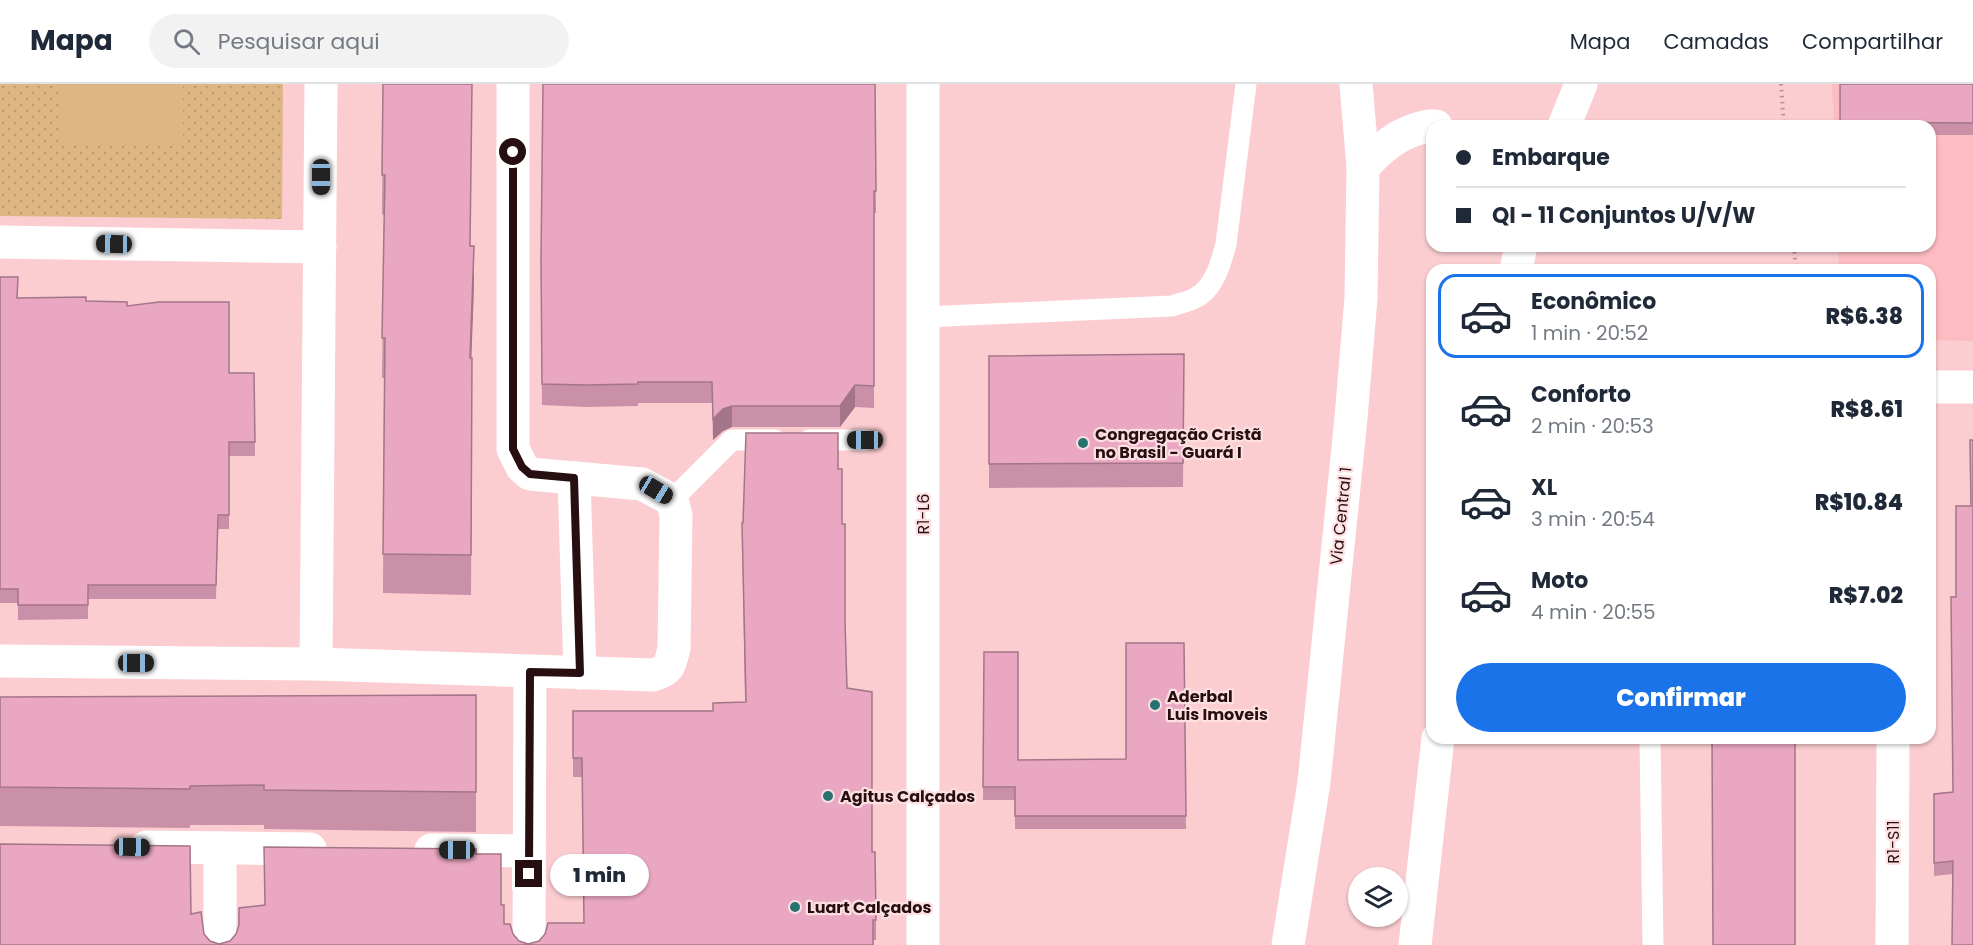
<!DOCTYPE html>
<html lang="pt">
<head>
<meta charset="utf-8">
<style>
  :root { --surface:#fff; --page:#f2f2f3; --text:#1f2937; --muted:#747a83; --line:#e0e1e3; --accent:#1a73e8 }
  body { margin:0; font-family:Poppins,sans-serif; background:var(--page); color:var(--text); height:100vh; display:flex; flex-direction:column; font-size:22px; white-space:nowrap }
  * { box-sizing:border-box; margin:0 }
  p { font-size:20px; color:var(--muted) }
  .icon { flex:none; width:33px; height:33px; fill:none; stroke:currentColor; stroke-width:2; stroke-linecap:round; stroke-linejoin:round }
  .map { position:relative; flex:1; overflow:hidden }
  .drawer { position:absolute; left:1426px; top:180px; width:510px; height:480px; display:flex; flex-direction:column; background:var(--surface); border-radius:18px; box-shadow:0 2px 4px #0004 }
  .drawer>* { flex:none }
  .banner { position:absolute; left:1426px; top:36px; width:510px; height:132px; border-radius:18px; box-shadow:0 2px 4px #0004; display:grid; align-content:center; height:132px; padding:0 30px; background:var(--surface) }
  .fabs { position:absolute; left:1348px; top:783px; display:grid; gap:12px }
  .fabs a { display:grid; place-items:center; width:60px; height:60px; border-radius:50%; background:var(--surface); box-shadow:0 2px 4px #0004; font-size:30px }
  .end { position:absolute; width:27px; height:27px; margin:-14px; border:8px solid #270e11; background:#fff; box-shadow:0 0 0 3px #fff }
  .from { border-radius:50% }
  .bubble { position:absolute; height:42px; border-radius:21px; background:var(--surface); box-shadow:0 2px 4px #0004; font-size:20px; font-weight:800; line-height:42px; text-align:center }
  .car { position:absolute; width:18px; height:36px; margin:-18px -9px; border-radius:8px; box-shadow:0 0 4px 2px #0007; background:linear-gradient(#222 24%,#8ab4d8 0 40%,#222 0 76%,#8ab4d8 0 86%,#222 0) }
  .banner b { display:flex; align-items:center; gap:21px; height:57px; font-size:22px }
  .banner b+b { border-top:2px solid var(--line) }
  .banner i { width:15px; height:15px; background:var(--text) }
  ul { padding:10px 0 0; list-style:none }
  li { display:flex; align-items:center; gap:18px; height:84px; margin:0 12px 9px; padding:0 18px; border:3px solid transparent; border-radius:18px }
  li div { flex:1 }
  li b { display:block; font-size:22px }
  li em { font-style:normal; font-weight:800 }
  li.on { border-color:var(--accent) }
  li>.icon { width:54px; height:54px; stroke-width:1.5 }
  .cta { display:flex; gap:12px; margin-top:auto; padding:12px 30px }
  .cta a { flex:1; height:69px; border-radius:36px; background:var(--accent); color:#fff; font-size:24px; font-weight:800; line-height:69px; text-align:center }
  header { display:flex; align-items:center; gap:36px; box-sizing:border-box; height:84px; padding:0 30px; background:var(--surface); border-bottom:2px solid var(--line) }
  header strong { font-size:28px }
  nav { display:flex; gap:33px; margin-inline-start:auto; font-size:21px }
  .search { width:420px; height:54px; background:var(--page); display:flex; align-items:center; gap:15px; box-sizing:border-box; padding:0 21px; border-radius:33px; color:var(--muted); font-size:22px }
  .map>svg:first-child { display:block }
  .built { fill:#fdbcc1 }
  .park { fill:url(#park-dots) }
  .pitch { fill:#ddb684 }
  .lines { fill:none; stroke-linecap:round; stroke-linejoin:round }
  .path { stroke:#b48d90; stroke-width:4; stroke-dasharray:1.5 4.5; stroke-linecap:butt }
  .lane { stroke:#fff; stroke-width:21 }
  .street { stroke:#fff; stroke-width:33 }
  .secondary { stroke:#fff; stroke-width:33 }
  .wall { fill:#c990a7 }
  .shaded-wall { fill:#a47588 }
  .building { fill:#eaa7c2; stroke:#a47588; stroke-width:1.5 }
  .route { stroke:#270e11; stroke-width:8 }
  .poi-dot { fill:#277170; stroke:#fedfe1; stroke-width:2 }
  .labels { text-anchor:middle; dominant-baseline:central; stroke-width:4.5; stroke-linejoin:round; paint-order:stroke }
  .poi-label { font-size:16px; font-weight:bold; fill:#270e11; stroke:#fedfe1; text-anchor:start }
  .street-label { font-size:16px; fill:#270e11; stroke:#fedfe1 }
</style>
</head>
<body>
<header>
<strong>Mapa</strong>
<div class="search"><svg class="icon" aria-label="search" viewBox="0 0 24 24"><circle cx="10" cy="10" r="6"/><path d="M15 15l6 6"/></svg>Pesquisar aqui</div>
<nav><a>Mapa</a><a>Camadas</a><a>Compartilhar</a></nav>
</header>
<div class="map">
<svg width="1973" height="861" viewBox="0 0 1973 861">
  <defs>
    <pattern id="park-dots" width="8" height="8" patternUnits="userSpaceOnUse" patternTransform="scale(1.5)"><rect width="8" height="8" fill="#ddb684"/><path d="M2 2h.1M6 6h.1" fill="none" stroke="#be9b71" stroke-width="1.8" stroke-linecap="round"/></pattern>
  </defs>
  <rect width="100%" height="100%" fill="#fbcdd0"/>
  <polygon class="built" points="1832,0 1973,0 1973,257 1931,256 1930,186 1839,186 1838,162 1930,162 1930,42 1834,42"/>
  <polygon class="park" points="0,0 283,0 282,135 0,132"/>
  <polygon class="pitch" points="60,0 183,0 183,62 60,61"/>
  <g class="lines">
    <g class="path">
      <polyline points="1781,0 1784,42"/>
      <polyline points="1794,162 1796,186"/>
    </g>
    <g class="lane">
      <path d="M924 233 1172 222C1180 219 1188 218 1195 214 1214 205 1221 179 1226 160L1246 0"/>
      <polyline points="809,356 865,356"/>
      <polyline points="672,416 732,356 775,356"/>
      <polyline points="1650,654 1653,861"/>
    </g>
    <g class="street">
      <polyline points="923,0 923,861"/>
      <polyline points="0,158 320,163"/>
      <polyline points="1930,303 1973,303"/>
      <polyline points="574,394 580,589"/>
      <path d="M0 577 316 580 653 591C670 586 670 581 674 564L676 431 672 416 642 400 530 390 522 383 513 365V0"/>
      <polyline points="316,580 321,0"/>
      <polyline points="146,763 310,765"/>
      <polyline points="220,764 220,861"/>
      <polyline points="431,766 529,767"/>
      <polyline points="529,861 530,588"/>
      <polyline points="1892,861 1893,654"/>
    </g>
    <g class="secondary">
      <polyline points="1564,42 1581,0"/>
      <path d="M1363 83C1380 66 1394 52 1417 45 1424 43 1429 41 1436 42"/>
      <polyline points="1516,186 1521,162"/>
      <polyline points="1288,861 1314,698 1351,334 1361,214 1363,83 1356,0"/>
      <polyline points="1415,861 1438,654"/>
    </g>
  </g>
  <g class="wall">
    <polygon points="383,0 471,162 474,201 471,274 472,313 471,511 383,509 384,294 382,294 384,131 382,130"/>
    <polygon points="875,0 876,129 874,129 874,324 855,323 840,343 732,343 723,347 713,356 712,319 638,319 638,322 586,323 542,321 541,197"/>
    <polygon points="1840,0 1973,0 1973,51 1930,51 1930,42 1840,42"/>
    <polygon points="0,193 18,214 86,217 127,222 229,289 254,289 255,372 229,372 229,445 218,445 216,515 88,515 88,535 18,536 18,519 0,519"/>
    <polygon points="1184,270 1183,403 989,404 989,272"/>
    <polygon points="1973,356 1973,861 1953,790 1934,792 1934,710 1953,708 1956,513 1971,422"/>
    <polygon points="838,385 842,440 847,604 872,768 876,836 876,856 873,856 873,861 0,861 191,830 204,850 210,857 219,860 230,857 265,821 476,770 501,821 504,840 519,857 528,860 539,857 584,839 582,693 573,693 573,627 713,627 745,618 742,439 743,439"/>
    <polygon points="1184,559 1186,745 1015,745 1015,716 983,716 984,568 1018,676 1126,675"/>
    <polygon points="476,611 476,748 264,745 264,741 190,741 190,744 0,742 0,613"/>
  </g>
  <g class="shaded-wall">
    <polygon points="474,162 474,201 470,313 470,274"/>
    <polygon points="855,301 855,323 840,343 840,322"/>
    <polygon points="732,322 732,343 723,347 713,356 713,335 723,325"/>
  </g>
  <g class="building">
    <polygon points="383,0 472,0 470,162 474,162 470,274 472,274 471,471 383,470 385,254 382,254 385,91 382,91"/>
    <polygon points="543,0 875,0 876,107 874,107 874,302 855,301 840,322 732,322 723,325 713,335 712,298 638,298 638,300 586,301 542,300 541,176"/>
    <polygon points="1840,0 1973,0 1973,39 1840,38"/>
    <polygon points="0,193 18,193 17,214 86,213 86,217 127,218 127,222 159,218 229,218 229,289 254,289 255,358 229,358 229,431 218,431 216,501 88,501 88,521 18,521 18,505 0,505"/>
    <polygon points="1184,270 1183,379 989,380 989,272"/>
    <polygon points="746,349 838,349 838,385 842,385 842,440 845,440 845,538 847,604 872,608 872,768 875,768 876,836 873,836 873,861 0,861 0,760 190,762 191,830 201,828 204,850 210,857 219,860 230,857 236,850 239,841 239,824 265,821 264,763 476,765 476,770 501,770 501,821 504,821 504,840 510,840 513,850 519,857 528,860 539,857 545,850 548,839 584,839 582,674 573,674 573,627 713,627 713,619 746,618 742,439 743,439"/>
    <polygon points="1970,356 1973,356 1973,861 1952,861 1953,777 1934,779 1934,710 1953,708 1951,513 1956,513 1956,422 1971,422"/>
    <polygon points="1126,559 1184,559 1186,732 1015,732 1015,703 983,703 984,568 1018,568 1018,676 1126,675"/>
    <polygon points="476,611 476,708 264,706 264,701 190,702 190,705 0,703 0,613"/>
    <polygon points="1712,654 1795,654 1795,861 1713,861"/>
  </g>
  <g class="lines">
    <polyline class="route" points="513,68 513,365 522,383 530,390 574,394 580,589 530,588 529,790"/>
  </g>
  <g class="poi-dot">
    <circle cx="1083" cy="359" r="6"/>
    <circle cx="1155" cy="621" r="6"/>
    <circle cx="828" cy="712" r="6"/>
    <circle cx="795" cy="823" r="6"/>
  </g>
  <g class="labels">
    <g class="poi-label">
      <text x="1095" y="350">Congregação Cristã<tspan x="1095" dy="18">no Brasil - Guará I</tspan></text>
      <text x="1167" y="612">Aderbal<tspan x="1167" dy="18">Luis Imoveis</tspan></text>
      <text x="840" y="712">Agitus Calçados</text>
      <text x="807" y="823">Luart Calçados</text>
    </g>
    <g class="street-label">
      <text transform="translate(923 430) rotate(-90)">R1-L6</text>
      <text transform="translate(1341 432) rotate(-84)">Via Central 1</text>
      <text transform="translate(1893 758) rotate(-90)">R1-S11</text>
    </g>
  </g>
</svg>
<div class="fabs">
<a><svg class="icon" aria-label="layers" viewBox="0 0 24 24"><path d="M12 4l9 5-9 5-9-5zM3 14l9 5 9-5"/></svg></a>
</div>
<i class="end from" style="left:513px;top:68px"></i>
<i class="end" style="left:529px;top:790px"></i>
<div class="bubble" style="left:550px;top:770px;width:99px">1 min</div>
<i class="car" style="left:321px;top:93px;rotate:180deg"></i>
<i class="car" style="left:114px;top:160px;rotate:271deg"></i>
<i class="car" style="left:865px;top:356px;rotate:270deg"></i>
<i class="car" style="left:656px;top:406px;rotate:121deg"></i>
<i class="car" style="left:136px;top:579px;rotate:90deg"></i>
<i class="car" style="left:132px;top:763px;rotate:91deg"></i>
<i class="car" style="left:457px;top:766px;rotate:270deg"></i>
<div class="banner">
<b><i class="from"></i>Embarque</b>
<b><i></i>QI - 11 Conjuntos U/V/W</b>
</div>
<section class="drawer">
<ul>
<li class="on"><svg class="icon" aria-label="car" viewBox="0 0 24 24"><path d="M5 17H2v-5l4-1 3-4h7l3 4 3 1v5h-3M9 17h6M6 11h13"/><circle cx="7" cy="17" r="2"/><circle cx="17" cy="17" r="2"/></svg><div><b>Econômico</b><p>1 min · 20:52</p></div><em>R$6.38</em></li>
<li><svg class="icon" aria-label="car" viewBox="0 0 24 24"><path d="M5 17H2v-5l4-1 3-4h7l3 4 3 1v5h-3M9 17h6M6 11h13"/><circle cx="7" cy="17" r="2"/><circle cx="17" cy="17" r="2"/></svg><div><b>Conforto</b><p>2 min · 20:53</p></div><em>R$8.61</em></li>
<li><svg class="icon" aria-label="car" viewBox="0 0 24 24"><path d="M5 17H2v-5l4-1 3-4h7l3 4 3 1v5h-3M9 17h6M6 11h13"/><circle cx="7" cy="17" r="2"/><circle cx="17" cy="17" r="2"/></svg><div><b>XL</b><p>3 min · 20:54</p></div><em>R$10.84</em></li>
<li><svg class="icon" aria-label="car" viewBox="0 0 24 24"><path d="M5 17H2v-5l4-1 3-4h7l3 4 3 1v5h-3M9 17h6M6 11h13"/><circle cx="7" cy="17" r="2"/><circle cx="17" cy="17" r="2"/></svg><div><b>Moto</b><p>4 min · 20:55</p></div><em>R$7.02</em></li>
</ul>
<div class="cta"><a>Confirmar</a></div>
</section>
</div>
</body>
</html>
